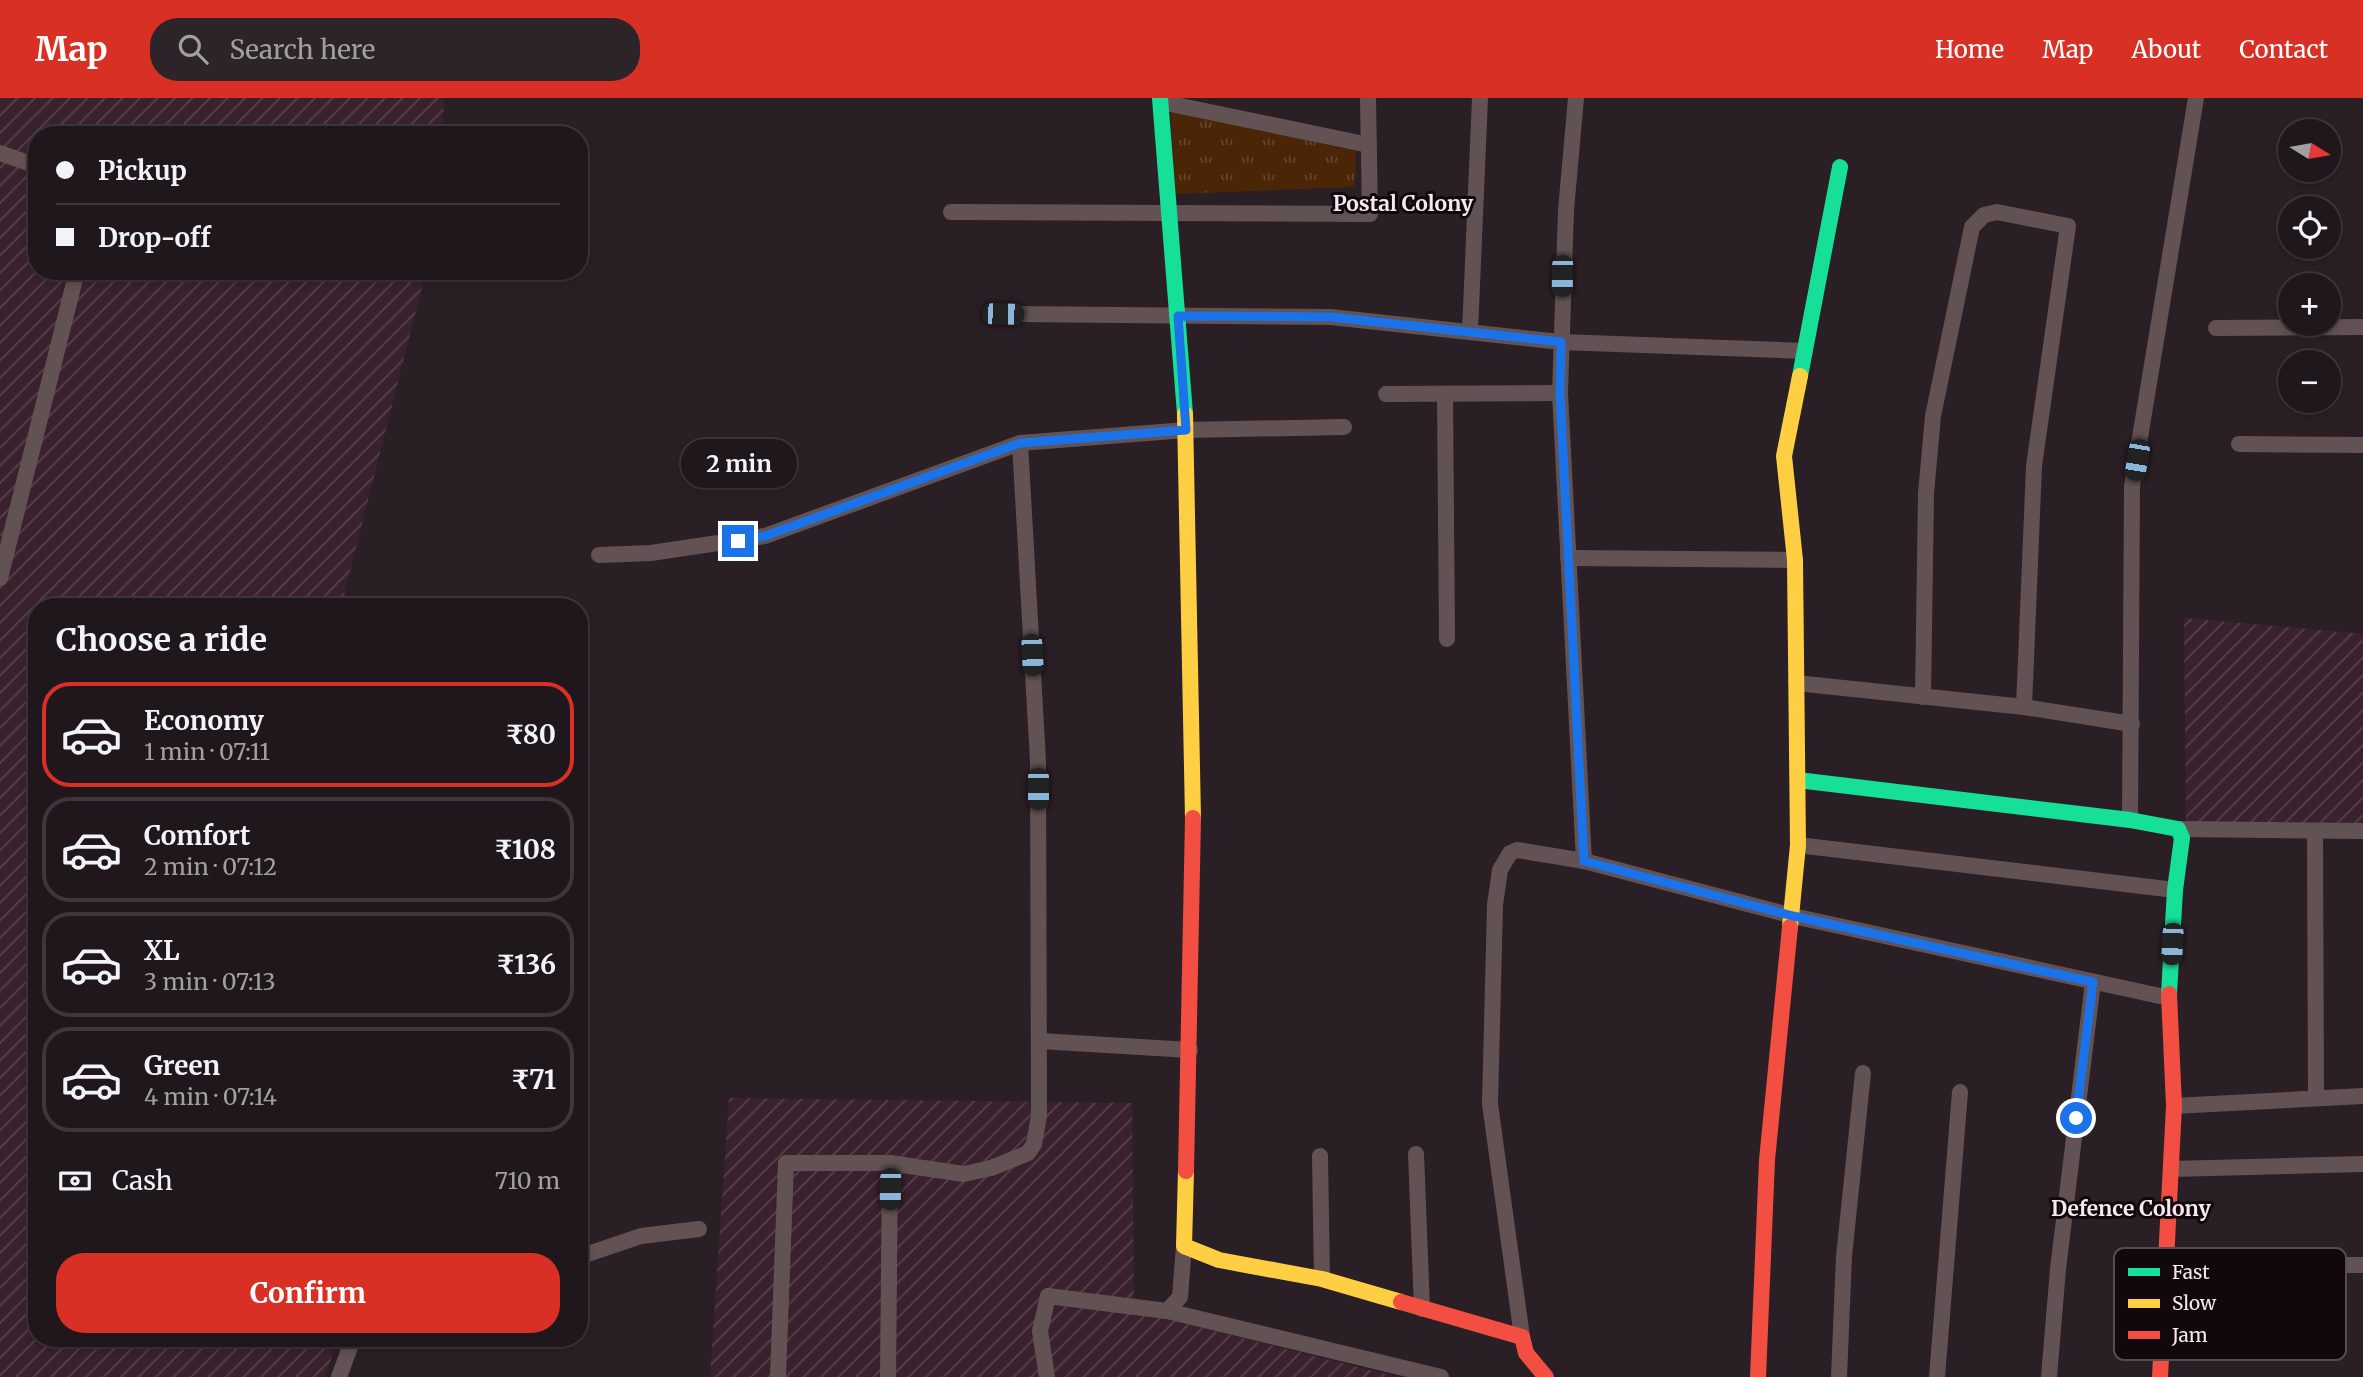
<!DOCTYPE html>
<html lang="en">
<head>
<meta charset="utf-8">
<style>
  :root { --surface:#20171c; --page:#2d2429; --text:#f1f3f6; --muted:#a29fa3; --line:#3d363b; --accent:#d93025 }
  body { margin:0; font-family:Merriweather,serif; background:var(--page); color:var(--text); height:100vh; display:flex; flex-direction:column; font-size:26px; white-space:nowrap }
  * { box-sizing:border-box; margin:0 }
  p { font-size:23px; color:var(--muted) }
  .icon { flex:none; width:38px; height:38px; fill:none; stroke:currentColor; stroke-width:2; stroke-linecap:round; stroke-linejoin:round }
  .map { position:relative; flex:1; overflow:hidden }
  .side { position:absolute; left:28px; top:500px; width:560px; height:749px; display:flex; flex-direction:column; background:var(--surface); border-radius:28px; box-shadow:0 4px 10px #0003,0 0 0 2px var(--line) }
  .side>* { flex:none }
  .top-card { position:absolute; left:28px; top:28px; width:560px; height:154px; border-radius:28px; box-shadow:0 4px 10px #0003,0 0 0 2px var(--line); display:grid; align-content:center; height:154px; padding:0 28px; background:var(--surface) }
  .needle { width:46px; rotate:101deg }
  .controls { position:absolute; left:2278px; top:21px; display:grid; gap:14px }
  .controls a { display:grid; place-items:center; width:63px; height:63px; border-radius:50%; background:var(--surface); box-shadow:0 4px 10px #0003,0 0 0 2px var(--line); font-size:35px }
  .end { position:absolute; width:32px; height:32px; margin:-16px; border:9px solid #1a73e8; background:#fff; box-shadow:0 0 0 4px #fff }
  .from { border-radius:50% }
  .bubble { position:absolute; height:49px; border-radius:24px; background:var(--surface); box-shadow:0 4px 10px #0003,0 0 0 2px var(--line); font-size:23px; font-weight:700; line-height:49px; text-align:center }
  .car { position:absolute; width:21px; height:42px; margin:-21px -10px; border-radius:9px; box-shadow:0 0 5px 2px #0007; background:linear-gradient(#222 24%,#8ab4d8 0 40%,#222 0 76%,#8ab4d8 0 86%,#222 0) }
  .top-card b { display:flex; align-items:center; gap:24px; height:66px; font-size:26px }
  .top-card b+b { border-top:2px solid var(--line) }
  .top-card i { width:18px; height:18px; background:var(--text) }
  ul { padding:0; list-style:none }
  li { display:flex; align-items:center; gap:21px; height:105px; margin:0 14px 10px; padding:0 14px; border:4px solid var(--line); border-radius:28px }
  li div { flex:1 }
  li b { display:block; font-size:26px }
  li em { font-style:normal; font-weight:700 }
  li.active { border-color:var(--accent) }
  li>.icon { width:63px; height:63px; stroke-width:1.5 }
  h2 { padding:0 28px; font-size:32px; line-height:84px }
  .pay { display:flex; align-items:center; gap:18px; height:77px; padding:0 28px; font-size:26px }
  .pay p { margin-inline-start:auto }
  .primary-button { display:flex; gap:14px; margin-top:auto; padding:14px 28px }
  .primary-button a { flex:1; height:80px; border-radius:28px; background:var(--accent); color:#fff; font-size:28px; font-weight:700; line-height:80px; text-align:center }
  header { display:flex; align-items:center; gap:42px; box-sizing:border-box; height:98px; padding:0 35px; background:var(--accent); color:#fff }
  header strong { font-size:33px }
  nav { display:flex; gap:38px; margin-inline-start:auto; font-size:24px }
  .search { width:490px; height:63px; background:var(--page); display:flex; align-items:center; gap:18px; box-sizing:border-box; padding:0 24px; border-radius:28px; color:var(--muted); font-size:26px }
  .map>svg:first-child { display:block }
  .industrial { fill:url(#industrial-furrows) }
  .park { fill:url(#park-tufts) }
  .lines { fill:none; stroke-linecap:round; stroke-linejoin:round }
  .street { stroke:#635253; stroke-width:16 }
  .fast { stroke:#16e098; stroke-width:16 }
  .slow { stroke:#ffcf43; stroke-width:16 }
  .jam { stroke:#f24e42; stroke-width:16 }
  .route { stroke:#1a73e8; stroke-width:9 }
  .labels { text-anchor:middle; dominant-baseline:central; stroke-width:6; stroke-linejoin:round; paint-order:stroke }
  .neighbourhood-label { font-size:21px; font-weight:bold; fill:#f7e8f0; stroke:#11080d }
  .key { fill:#11080d; stroke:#564b51; stroke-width:2 }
  .key-label { font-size:19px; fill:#f7e8f0 }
</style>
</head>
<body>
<header>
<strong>Map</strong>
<div class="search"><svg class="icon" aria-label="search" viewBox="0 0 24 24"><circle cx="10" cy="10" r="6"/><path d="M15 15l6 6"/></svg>Search here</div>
<nav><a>Home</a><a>Map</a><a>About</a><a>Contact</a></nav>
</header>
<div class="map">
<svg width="2363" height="1279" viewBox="0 0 2363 1279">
  <defs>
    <pattern id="industrial-furrows" width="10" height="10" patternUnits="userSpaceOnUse" patternTransform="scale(1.75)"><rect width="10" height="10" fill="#3a212e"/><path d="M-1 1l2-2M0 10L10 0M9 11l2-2" fill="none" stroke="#57414d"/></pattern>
    <pattern id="park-tufts" width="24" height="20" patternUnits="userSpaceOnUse" patternTransform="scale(1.75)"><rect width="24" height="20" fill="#4a2506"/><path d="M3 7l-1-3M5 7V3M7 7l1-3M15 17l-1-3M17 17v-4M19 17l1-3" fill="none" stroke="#65452b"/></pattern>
  </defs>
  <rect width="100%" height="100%" fill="#2a1f25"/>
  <g class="industrial">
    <polygon points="0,0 444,0 442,37 37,37 37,173 426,173 341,509 37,509 37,1241 338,1241 325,1279 0,1279"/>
    <polygon points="2184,520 2363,536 2363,735 2186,728"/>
    <polygon points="729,1000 1132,1005 1134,1213 1398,1279 710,1279"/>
  </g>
  <polygon class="park" points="1171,13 1356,53 1355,89 1174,96"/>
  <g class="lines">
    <g class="street">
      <polyline points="1576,0 1566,112 1560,295 1584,763"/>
      <polyline points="1161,4 1369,47"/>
      <polyline points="0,55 37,68"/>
      <polyline points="951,114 1370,116 1368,0"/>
      <polyline points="1003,216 1331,219 1561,244 1805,253"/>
      <polyline points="2216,230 2363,229"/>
      <polyline points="1470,234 1480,0"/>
      <polyline points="1386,296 1560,295"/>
      <polyline points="1445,296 1447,541"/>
      <polyline points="2239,346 2363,347"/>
      <polyline points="599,457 651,455 765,438 1020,345 1186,332 1344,329"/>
      <polyline points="1568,460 1795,462"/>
      <polyline points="0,480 77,173"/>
      <polyline points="1796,585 2024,609 2132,626"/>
      <polyline points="1923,599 1926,395 1933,318 1972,129 1984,117 1997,114 2068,128 2034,368 2024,609"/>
      <polyline points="2130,722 2132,388 2196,0"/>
      <polyline points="2178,731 2363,733"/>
      <polyline points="2315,734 2316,999"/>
      <polyline points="1798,747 2175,792"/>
      <polyline points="1040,943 1190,952"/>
      <polyline points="2174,1008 2363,998"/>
      <polyline points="1416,1056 1422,1211"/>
      <polyline points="1320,1058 1322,1181"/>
      <polyline points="2171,1071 2363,1066"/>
      <polyline points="579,1159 641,1138 699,1131"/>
      <polyline points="2167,1174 2292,1167 2363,1167"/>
      <polyline points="1167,1213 1441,1279"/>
      <polyline points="1522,1239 1490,1006 1495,807 1500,772 1510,755 1517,752 1584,763 1793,818 2169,900"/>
      <polyline points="339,1279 353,1241"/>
      <polyline points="778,1279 786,1065 890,1065"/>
      <polyline points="888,1279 890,1065 964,1076 991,1070 1028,1055 1034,1046 1039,1018 1038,663 1020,345"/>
      <polyline points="1047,1279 1040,1233 1048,1198 1167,1213 1180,1199 1184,1148"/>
      <polyline points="1839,1279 1844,1158 1863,975"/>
      <polyline points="1937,1279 1960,994"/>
      <polyline points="2049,1279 2058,1171 2093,884"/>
    </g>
    <g class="fast">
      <polyline points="1160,0 1185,316"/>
      <polyline points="1800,278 1840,69"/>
      <polyline points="1798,682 2130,722 2178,731 2182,740 2175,792 2169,896"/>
    </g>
    <g class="slow">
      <polyline points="1185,316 1193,720"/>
      <polyline points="1790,829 1798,747 1795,462 1784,358 1800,278"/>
      <polyline points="1186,1073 1184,1148 1219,1162 1322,1181 1401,1204"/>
    </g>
    <g class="jam">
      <polyline points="1186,1073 1193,720"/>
      <polyline points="1401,1204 1522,1239 1526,1255 1546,1279"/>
      <polyline points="1758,1279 1767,1062 1790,829"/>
      <polyline points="2160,1279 2174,1008 2169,896"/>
    </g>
  </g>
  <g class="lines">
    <polyline class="route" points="738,443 765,438 801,425 1020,345 1186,332 1178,218 1331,219 1561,244 1560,295 1584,763 1793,818 2093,884 2076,1020"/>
  </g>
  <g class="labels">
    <g class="neighbourhood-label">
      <text x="1403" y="105">Postal Colony</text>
      <text x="2131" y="1110">Defence Colony</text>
    </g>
  </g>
  <rect x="2114" y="1150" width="232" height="112" rx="10" class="key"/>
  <rect x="2128" y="1170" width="32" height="8" fill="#16e098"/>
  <rect x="2128" y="1201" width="32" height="9" fill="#ffcf43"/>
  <rect x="2128" y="1233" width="32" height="8" fill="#f24e42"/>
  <g class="key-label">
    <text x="2172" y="1181">Fast</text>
    <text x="2172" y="1212">Slow</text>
    <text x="2172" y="1244">Jam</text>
  </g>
</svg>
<div class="controls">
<a><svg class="needle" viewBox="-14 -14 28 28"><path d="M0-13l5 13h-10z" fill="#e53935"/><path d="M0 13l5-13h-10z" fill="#a29fa3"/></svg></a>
<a><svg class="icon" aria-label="locate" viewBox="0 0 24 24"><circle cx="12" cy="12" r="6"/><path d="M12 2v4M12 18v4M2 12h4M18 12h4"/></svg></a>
<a>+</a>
<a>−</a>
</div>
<i class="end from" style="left:2076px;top:1020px"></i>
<i class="end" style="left:738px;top:443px"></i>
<div class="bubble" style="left:681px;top:341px;width:116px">2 min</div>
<i class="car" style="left:1562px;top:178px;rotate:181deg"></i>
<i class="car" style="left:1003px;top:216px;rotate:91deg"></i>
<i class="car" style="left:2137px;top:362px;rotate:190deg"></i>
<i class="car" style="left:1032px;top:557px;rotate:177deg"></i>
<i class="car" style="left:1038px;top:691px;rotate:180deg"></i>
<i class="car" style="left:2172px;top:846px;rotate:183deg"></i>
<i class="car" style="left:890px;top:1091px;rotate:181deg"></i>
<div class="top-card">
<b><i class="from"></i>Pickup</b>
<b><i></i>Drop-off</b>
</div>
<section class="side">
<h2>Choose a ride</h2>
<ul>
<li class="active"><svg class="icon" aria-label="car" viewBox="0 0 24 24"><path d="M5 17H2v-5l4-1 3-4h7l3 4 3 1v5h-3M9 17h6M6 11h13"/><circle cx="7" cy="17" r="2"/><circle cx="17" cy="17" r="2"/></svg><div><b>Economy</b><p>1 min · 07:11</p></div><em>₹80</em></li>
<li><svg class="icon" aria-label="car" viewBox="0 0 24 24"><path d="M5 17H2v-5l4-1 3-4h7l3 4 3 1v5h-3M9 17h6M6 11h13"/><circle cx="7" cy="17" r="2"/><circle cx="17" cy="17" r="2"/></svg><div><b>Comfort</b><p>2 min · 07:12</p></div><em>₹108</em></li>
<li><svg class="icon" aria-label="car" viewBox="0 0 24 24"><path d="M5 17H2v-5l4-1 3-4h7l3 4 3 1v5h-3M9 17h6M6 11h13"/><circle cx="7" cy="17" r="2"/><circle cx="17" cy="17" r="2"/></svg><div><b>XL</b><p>3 min · 07:13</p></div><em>₹136</em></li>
<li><svg class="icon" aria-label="car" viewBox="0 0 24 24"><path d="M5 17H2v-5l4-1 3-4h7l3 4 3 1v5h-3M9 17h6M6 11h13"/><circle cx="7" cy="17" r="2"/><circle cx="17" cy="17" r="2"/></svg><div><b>Green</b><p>4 min · 07:14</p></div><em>₹71</em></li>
</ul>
<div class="pay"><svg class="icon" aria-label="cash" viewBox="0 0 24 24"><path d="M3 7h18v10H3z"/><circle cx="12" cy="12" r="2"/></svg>Cash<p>710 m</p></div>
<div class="primary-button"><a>Confirm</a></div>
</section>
</div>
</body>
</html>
